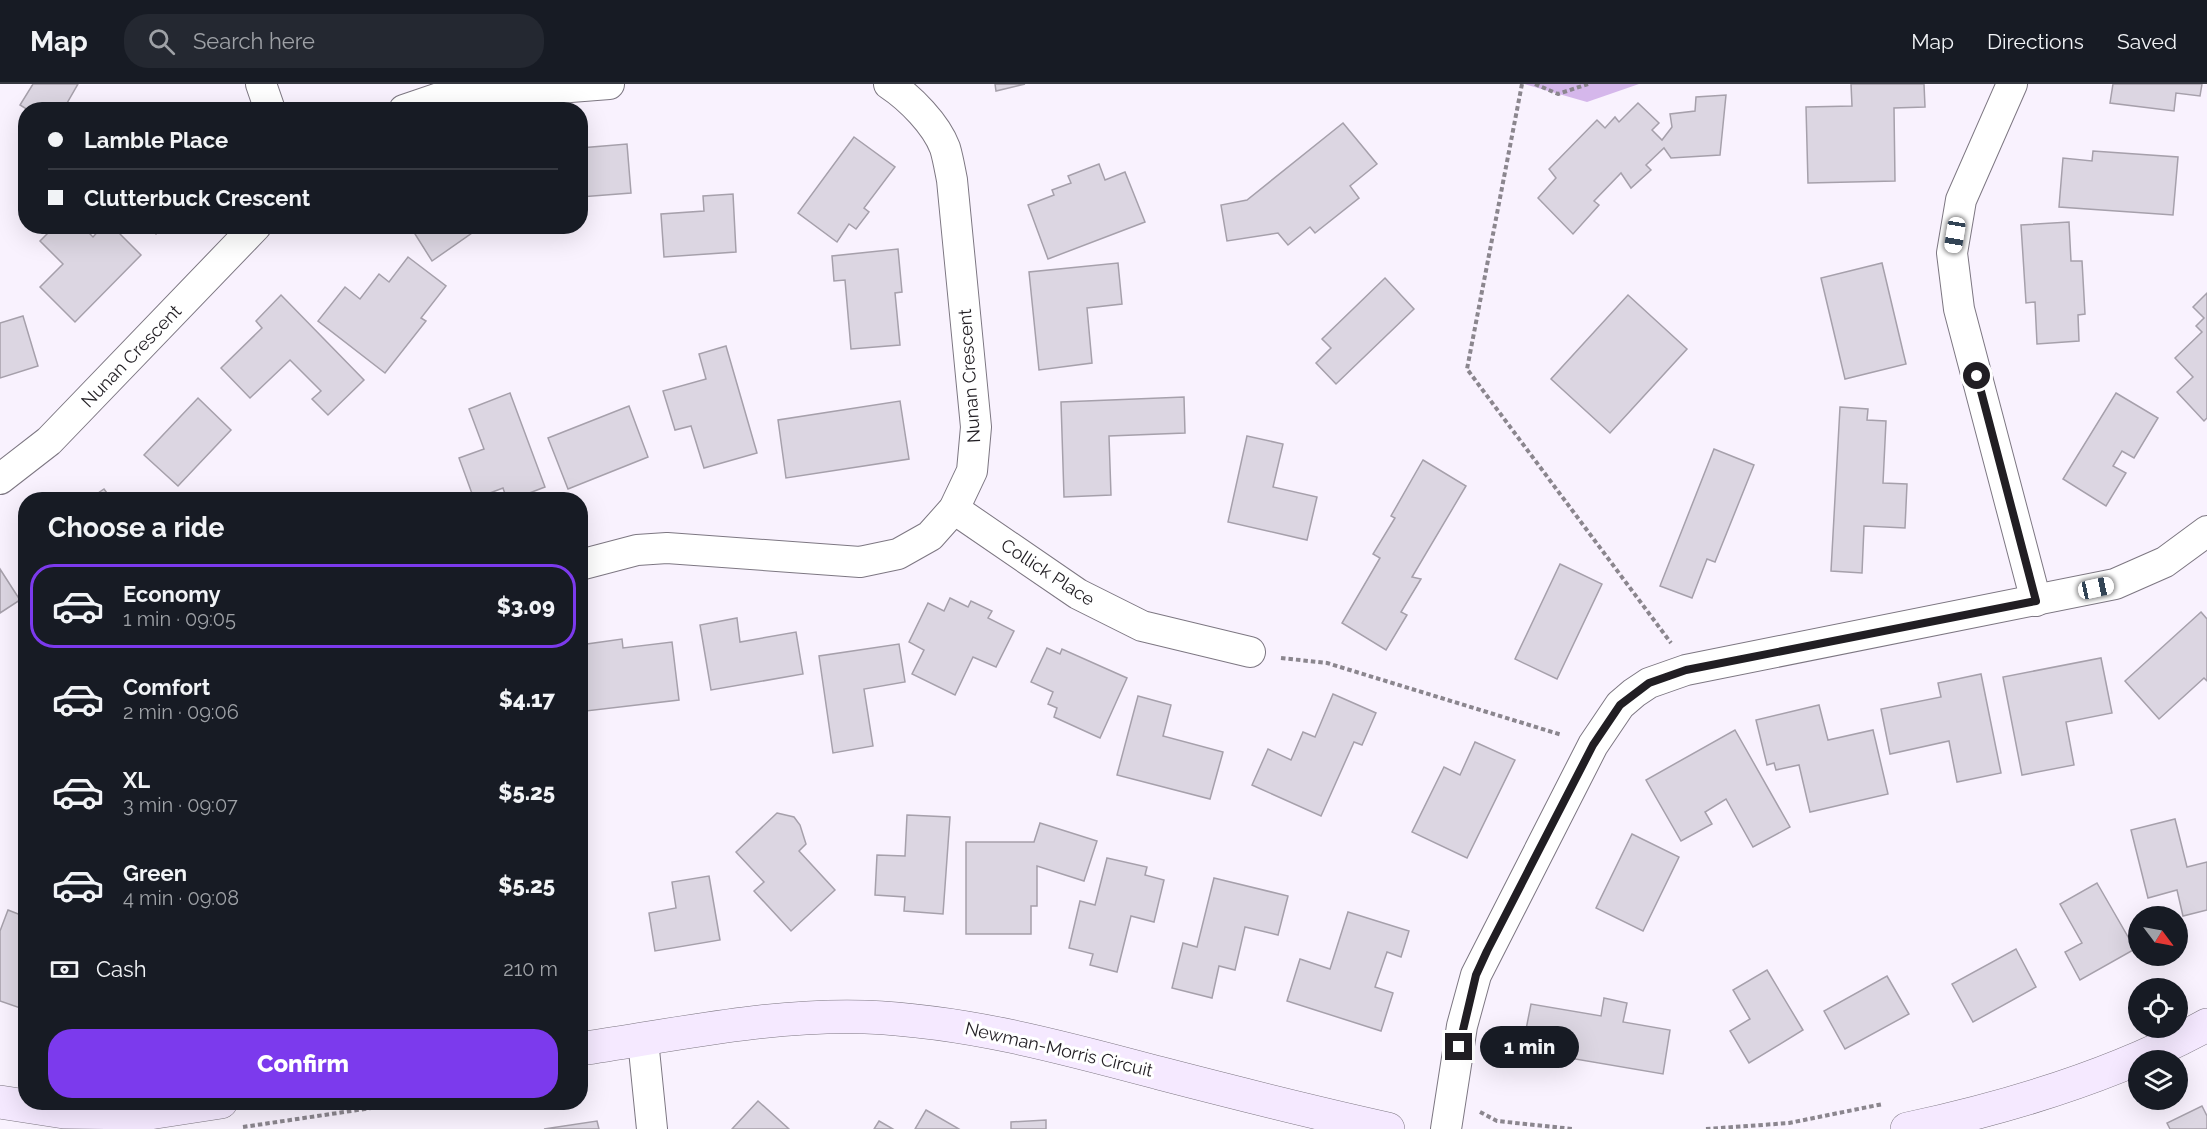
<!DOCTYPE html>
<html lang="en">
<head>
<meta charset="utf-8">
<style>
  :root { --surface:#171b24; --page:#242831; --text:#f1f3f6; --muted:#9ea1a6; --line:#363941; --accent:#7c3aed }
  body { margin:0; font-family:Raleway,sans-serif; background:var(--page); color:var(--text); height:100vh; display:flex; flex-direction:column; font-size:22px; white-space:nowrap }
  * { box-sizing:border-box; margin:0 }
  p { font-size:20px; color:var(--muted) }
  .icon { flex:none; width:33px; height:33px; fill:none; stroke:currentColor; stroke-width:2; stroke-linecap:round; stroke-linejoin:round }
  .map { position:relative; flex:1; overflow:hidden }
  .drawer { position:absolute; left:18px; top:408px; width:570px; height:618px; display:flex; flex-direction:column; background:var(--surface); border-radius:24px; box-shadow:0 6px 24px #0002 }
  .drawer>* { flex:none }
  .guide { position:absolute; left:18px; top:18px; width:570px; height:132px; border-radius:24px; box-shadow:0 6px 24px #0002; display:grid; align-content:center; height:132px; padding:0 30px; background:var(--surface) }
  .needle { width:39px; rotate:122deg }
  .buttons { position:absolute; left:2128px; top:822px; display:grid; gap:12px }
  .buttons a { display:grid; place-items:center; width:60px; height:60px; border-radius:50%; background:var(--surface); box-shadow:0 6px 24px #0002; font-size:30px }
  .end { position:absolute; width:27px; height:27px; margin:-14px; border:8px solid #211e23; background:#fff; box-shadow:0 0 0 3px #fff }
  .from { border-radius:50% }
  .bubble { position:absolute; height:42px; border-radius:21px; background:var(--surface); box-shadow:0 6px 24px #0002; font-size:20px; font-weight:800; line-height:42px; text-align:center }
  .car { position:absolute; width:18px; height:36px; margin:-18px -9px; border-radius:8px; box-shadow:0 0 4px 2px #0007; background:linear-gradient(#fff 24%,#345 0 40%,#fff 0 76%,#345 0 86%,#fff 0) }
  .guide b { display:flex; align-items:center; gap:21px; height:57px; font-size:22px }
  .guide b+b { border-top:2px solid var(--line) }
  .guide i { width:15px; height:15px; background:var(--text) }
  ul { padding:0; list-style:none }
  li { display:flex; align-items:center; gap:18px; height:84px; margin:0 12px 9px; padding:0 18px; border:3px solid transparent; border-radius:24px }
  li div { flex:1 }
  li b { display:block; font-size:22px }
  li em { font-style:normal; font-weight:800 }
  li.current { border-color:var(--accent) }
  li>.icon { width:54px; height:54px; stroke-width:1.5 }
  h2 { padding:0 30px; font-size:27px; line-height:72px }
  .pay { display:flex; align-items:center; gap:15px; height:66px; padding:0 30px; font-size:22px }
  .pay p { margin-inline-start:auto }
  .action { display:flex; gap:12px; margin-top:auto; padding:12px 30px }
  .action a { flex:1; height:69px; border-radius:24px; background:var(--accent); color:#fff; font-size:24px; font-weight:800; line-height:69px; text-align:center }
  header { display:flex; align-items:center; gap:36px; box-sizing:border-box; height:84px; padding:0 30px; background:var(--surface); border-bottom:2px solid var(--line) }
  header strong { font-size:28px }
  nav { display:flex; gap:33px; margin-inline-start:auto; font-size:21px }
  .search { width:420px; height:54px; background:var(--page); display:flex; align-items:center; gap:15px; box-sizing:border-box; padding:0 21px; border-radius:24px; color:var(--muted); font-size:22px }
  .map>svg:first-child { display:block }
  .green { fill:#d5b7eb }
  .building { fill:#dcd6e2; stroke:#a6a0ab; stroke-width:1.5 }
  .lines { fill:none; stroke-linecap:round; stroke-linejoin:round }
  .street-casing { stroke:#7d7782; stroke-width:32 }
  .secondary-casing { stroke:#7d7782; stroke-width:34 }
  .path { stroke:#8b868e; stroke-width:4; stroke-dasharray:4.5 3; stroke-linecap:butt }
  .street { stroke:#fff; stroke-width:30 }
  .secondary { stroke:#f5e9ff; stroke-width:33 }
  .route { stroke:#211e23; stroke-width:8 }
  .labels { text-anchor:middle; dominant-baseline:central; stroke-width:6; stroke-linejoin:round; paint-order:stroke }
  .street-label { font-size:18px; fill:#211e23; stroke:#fff }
</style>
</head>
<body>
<header>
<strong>Map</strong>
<div class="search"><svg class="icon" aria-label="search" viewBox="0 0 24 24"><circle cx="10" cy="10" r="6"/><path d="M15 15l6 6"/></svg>Search here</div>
<nav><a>Map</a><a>Directions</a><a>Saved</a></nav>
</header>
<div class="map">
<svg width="2207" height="1045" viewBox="0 0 2207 1045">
  <rect width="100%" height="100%" fill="#f9f2fe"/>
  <polygon class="green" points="1524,0 1639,0 1587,18"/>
  <g class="building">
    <polygon points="33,0 78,0 63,26 28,26 20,21"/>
    <polygon points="995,0 1025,0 996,7"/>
    <polygon points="1851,0 1924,0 1925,23 1894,24 1895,97 1808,99 1806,23 1852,22"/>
    <polygon points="2113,0 2202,0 2200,12 2176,9 2174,27 2110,19"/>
    <polygon points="1726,11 1720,71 1671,74 1664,64 1646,81 1651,86 1631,104 1621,89 1594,117 1599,121 1573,150 1538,114 1556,94 1549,85 1597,36 1605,44 1615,33 1619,38 1638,19 1659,39 1652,46 1662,56 1672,43 1670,30 1695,27 1696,13"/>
    <polygon points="1343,39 1377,80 1350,102 1359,114 1315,149 1310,143 1288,161 1278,149 1227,157 1221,121 1247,116"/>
    <polygon points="854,53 895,83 864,124 869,128 856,145 849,140 837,158 798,129"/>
    <polygon points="627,60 631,109 580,113 580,64"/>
    <polygon points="2093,67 2178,73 2173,131 2059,123 2063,74 2092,77"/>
    <polygon points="1099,80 1105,96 1125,88 1145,138 1048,175 1028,121 1054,111 1052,106 1071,99 1068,92"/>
    <polygon points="733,110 736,168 664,173 661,130 704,127 703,112"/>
    <polygon points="2069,138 2071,177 2082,177 2085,230 2078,231 2079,257 2037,260 2035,218 2026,219 2021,141"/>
    <polygon points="55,142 82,142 93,153 103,142 112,142 141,171 75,238 40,203 63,180 40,157"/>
    <polygon points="148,142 164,142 156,150"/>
    <polygon points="410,142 482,142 432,177"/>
    <polygon points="898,165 902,208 895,209 900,261 851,265 845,196 834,197 832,172"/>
    <polygon points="408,173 446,202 421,234 426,237 385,289 318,237 345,203 360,215 379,190 389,198"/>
    <polygon points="1118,179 1122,220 1087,224 1092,279 1039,286 1029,188"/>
    <polygon points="1882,179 1906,280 1845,295 1821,194"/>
    <polygon points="1385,194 1414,225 1336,300 1316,279 1331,264 1322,255"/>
    <polygon points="2207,209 2207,334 2204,337 2177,308 2193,293 2175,274 2202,248 2196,242 2204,234 2193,223"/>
    <polygon points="281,211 364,296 328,331 312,315 321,307 290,276 250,314 221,284 262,244 256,237"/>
    <polygon points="1628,211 1687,265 1610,349 1551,295"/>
    <polygon points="23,232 38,282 0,294 0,239"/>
    <polygon points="726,262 757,369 704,384 691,342 675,346 663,307 706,295 699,270"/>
    <polygon points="510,309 545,403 511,416 507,416 503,404 474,415 459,374 484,365 469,325"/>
    <polygon points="2116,309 2158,334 2134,374 2122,367 2113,382 2126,389 2106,422 2063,395"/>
    <polygon points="1184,313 1185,349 1109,352 1111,411 1064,413 1061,318"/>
    <polygon points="198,314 231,346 178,402 144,371"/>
    <polygon points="900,317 909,375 786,394 778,336"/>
    <polygon points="629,322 648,373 568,405 548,354"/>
    <polygon points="1840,323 1868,325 1867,336 1886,337 1883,399 1907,400 1905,444 1864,442 1862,489 1831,487"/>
    <polygon points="1247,352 1283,360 1273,403 1317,413 1307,456 1228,438"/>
    <polygon points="1714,365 1754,381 1715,478 1707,475 1692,514 1660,502"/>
    <polygon points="1423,376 1466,402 1412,493 1421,495 1401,528 1407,531 1386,566 1342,539 1380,474 1373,470 1395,434 1391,432"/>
    <polygon points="104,405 112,416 88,416"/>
    <polygon points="1560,480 1602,500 1557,595 1515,575"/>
    <polygon points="0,485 20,516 0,529"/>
    <polygon points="950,514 968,523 971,517 992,527 988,534 1014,547 996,583 973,573 955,611 912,590 924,566 909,558 928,519 944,527"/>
    <polygon points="2201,528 2207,535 2207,597 2204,594 2159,635 2125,597"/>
    <polygon points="737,534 740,558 796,548 803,590 711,606 700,541"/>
    <polygon points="622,555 623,564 672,558 679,616 586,627 580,561"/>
    <polygon points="899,560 905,598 864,605 873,662 833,669 819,572"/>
    <polygon points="1047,564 1060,570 1062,565 1127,594 1100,654 1054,633 1057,624 1048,620 1053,608 1031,598"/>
    <polygon points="2101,574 2112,629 2066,638 2074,681 2022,691 2003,593"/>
    <polygon points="1981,590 2001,689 1957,698 1949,657 1890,670 1881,625 1941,613 1938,599"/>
    <polygon points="1333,610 1376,629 1362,661 1354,658 1321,732 1252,701 1268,665 1291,676 1303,648 1315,653"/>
    <polygon points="1138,612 1171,621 1163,652 1223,668 1210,715 1117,691"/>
    <polygon points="1819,621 1828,656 1873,646 1888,710 1810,728 1799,681 1776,686 1774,679 1767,681 1756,636"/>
    <polygon points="1735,646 1790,743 1753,763 1726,715 1705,728 1712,740 1681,757 1646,696"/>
    <polygon points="1475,658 1515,676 1467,774 1412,748 1444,683 1460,691"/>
    <polygon points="777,729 794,733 800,741 806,760 799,767 835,806 791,847 754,807 764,798 736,768"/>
    <polygon points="907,731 950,733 943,830 904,827 905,813 875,811 877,771 905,772"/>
    <polygon points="2175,735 2187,783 2207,778 2207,826 2183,832 2177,806 2148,814 2131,746"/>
    <polygon points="1040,739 1097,757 1084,797 1037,782 1037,822 1031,822 1031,850 966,850 966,758 1034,758"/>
    <polygon points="1632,750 1679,773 1643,847 1596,824"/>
    <polygon points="1107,774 1147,783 1145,791 1164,796 1154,838 1131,832 1117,888 1090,881 1093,870 1069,864 1080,817 1095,821"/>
    <polygon points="709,792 720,856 655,867 649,829 676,824 672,798"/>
    <polygon points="1214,794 1288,812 1278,851 1245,843 1235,886 1219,882 1212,914 1172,904 1183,859 1197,863"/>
    <polygon points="2097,799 2135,865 2080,896 2065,868 2082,859 2060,820"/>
    <polygon points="8,826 26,833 26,926 0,917 0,847"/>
    <polygon points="1348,828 1409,847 1401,873 1387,868 1375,903 1393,909 1381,947 1287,917 1300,875 1330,885"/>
    <polygon points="580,837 585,837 586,873 580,874"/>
    <polygon points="2016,865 2036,903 1973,938 1952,900"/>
    <polygon points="1767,886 1803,946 1749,979 1730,947 1750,935 1733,906"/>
    <polygon points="1887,892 1909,930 1845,965 1824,927"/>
    <polygon points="1604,914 1627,919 1623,938 1670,946 1663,990 1522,966 1531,920 1601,932"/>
    <polygon points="758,1017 789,1045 732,1045"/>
    <polygon points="2202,1022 2207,1032 2207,1045 2170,1045 2167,1039"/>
    <polygon points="926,1026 959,1045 915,1045"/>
    <polygon points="1046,1036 1046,1045 1011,1045 1011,1038"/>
    <polygon points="597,1037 599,1045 544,1045"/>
    <polygon points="879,1037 893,1045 874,1045"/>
  </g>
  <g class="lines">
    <defs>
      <g id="street">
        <polyline points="261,0 270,26"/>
        <polyline points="2012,0 1961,116 1952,169 1959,225 2036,517"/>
        <polyline points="404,26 442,13 609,0"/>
        <polyline points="0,395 49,357 256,142"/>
        <polyline points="954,425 1078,510 1142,542 1250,568"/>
        <path d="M580 481 637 466 667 464 860 478 898 470 930 452 954 425 972 387 976 343 952 96C950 86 948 74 945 64 936 40 910 14 889 0"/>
        <polyline points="643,956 652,1045"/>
        <polyline points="1446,1045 1462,942 1476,891 1593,661 1620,621 1634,609 1649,599 1686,586 2115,500 2165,478 2207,447"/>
      </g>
      <g id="secondary">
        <path d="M580 965C674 951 770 930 865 933 966 937 1062 963 1159 989 1236 1009 1311 1028 1388 1045"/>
        <polyline points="0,1018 64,1028 149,1029 221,1018"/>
        <path d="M1907 1045C2010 1023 2114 992 2207 941"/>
      </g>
    </defs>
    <use href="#street" class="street-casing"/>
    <use href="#secondary" class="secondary-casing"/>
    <g class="path">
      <polyline points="1522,0 1467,285 1671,559"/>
      <polyline points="1535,0 1558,10 1588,0"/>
      <polyline points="1281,574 1327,579 1562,651"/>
      <polyline points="1480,1028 1497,1037 1573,1045"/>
      <polyline points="243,1043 412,1018"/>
      <polyline points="1706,1045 1789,1039 1883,1020"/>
    </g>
    <use href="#street" class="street"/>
    <use href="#secondary" class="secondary"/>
  </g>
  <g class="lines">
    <polyline class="route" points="1459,963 1476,891 1487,867 1593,661 1620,621 1649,599 1686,586 2036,517 1977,292"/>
  </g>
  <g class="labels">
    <g class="street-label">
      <text transform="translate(131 272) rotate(-46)">Nunan Crescent</text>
      <text transform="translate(969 292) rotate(-94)">Nunan Crescent</text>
      <text transform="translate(1048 488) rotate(33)">Collick Place</text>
      <text transform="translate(1059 965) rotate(13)">Newman-Morris Circuit</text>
    </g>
  </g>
</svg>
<div class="buttons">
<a><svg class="needle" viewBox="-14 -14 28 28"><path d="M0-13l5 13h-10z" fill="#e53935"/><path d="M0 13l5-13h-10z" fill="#9ea1a6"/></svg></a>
<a><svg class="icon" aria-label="locate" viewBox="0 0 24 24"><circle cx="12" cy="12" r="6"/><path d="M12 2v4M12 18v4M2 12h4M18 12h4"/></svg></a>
<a><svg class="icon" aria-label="layers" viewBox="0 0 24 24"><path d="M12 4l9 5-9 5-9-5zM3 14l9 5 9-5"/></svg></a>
</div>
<i class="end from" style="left:1977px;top:292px"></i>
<i class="end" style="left:1459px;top:963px"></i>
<div class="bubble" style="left:1480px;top:942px;width:99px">1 min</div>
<i class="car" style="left:1955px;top:151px;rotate:189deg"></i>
<i class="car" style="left:2096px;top:504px;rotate:78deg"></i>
<div class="guide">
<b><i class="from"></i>Lamble Place</b>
<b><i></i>Clutterbuck Crescent</b>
</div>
<section class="drawer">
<h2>Choose a ride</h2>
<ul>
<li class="current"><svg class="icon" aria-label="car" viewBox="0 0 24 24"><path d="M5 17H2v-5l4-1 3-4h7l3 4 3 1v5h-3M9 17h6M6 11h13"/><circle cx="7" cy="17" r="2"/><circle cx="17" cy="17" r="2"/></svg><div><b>Economy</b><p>1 min · 09:05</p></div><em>$3.09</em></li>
<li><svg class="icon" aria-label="car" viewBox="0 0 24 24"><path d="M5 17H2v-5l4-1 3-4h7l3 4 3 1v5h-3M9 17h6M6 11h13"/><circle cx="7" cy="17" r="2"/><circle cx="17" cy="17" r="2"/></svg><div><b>Comfort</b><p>2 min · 09:06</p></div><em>$4.17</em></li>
<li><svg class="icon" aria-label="car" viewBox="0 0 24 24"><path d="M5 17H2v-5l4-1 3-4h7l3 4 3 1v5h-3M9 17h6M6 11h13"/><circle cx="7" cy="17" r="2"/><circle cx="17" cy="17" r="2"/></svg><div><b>XL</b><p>3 min · 09:07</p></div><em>$5.25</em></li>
<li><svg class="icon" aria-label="car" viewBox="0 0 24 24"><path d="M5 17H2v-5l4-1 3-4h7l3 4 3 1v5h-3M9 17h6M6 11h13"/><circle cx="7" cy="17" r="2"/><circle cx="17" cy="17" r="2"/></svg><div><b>Green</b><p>4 min · 09:08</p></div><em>$5.25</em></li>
</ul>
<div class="pay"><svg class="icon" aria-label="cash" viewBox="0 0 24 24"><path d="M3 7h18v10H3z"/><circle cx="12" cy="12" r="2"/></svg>Cash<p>210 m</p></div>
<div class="action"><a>Confirm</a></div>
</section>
</div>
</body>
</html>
